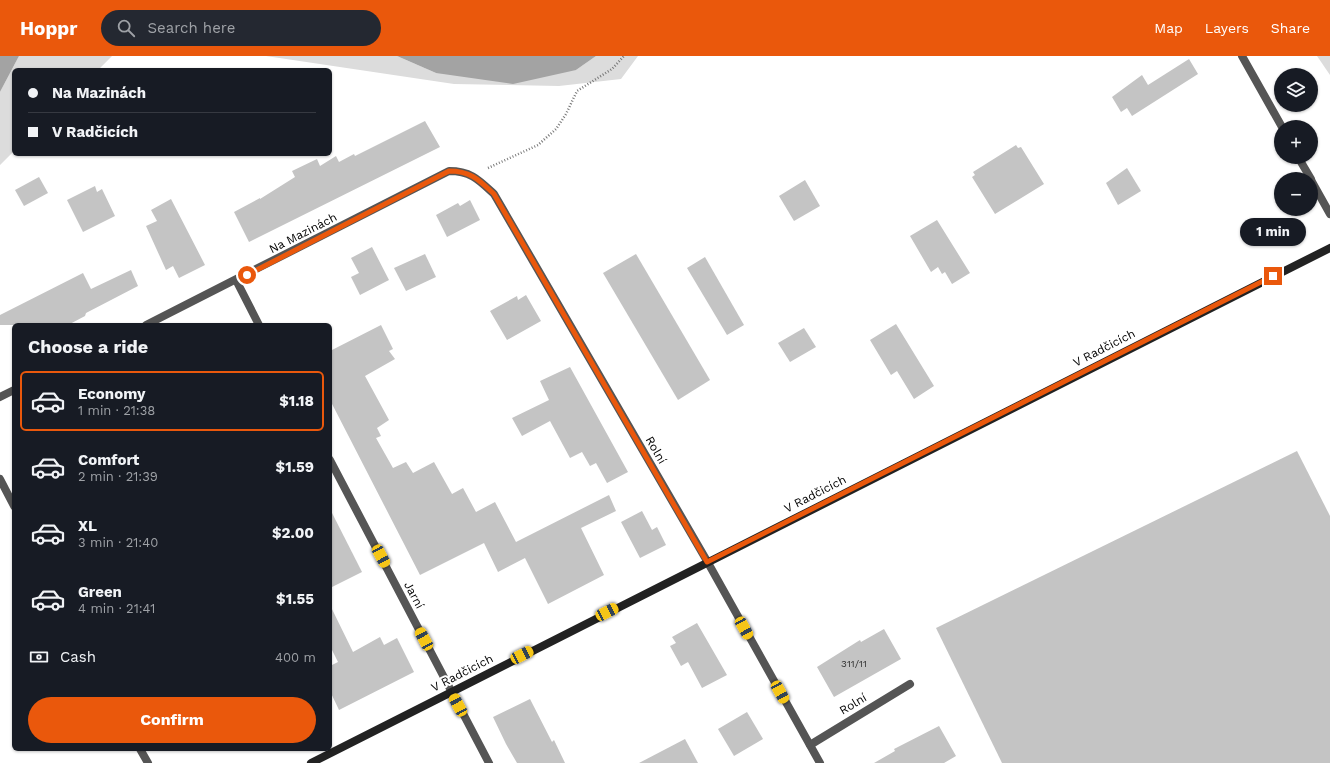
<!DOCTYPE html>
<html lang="en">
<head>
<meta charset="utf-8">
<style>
  :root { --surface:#171b24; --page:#242831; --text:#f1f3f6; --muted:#9ea1a6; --line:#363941; --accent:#ea580c }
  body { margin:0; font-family:"Work Sans",sans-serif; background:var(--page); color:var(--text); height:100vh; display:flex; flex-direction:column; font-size:15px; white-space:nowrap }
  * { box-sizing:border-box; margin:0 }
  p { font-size:13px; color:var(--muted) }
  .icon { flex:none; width:22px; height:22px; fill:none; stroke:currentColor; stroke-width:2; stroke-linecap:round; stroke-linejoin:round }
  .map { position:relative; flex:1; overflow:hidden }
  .details { position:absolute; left:12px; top:267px; width:320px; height:428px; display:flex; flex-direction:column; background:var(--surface); border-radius:6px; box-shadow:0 1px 3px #0004 }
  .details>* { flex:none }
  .banner { position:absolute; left:12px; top:12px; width:320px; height:88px; border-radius:6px; box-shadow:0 1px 3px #0004; display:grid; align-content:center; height:88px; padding:0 16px; background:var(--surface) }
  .fabs { position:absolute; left:1274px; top:12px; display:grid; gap:8px }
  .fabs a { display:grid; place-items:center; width:44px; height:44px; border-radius:50%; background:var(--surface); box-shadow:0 1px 3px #0004; font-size:20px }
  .end { position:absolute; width:18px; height:18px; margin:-9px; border:5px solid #ea580c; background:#fff; box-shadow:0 0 0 2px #fff }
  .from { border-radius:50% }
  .bubble { position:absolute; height:28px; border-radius:14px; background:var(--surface); box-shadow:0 1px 3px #0004; font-size:13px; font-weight:700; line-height:28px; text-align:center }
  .car { position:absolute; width:12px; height:24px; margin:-12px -6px; border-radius:5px; box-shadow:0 0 3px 1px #0007; background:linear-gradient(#f5c518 24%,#345 0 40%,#f5c518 0 76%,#345 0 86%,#f5c518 0) }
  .banner b { display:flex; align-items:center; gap:14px; height:38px; font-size:15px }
  .banner b+b { border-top:1px solid var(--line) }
  .banner i { width:10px; height:10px; background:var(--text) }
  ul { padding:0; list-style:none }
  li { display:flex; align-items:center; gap:12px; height:60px; margin:0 8px 6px; padding:0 8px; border:2px solid transparent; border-radius:6px }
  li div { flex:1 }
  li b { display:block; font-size:15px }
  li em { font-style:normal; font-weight:700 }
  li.active { border-color:var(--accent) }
  li>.icon { width:36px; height:36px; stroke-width:1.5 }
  h2 { padding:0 16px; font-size:18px; line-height:48px }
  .pay { display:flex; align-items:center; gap:10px; height:44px; padding:0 16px; font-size:15px }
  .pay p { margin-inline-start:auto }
  .action { display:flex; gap:8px; margin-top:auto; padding:8px 16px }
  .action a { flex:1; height:46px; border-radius:24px; background:var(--accent); color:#fff; font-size:16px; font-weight:700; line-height:46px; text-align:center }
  header { display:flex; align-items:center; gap:24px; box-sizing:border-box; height:56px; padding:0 20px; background:var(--accent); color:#fff }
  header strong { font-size:19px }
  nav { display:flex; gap:22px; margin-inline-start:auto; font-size:14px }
  .search { width:280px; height:36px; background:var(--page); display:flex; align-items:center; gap:10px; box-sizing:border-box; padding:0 14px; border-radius:22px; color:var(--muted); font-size:15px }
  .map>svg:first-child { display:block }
  .green { fill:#dcdcdc }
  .water { fill:#a3a3a3 }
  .building { fill:#c4c4c4 }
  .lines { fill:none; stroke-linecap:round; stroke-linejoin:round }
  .path { stroke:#777; stroke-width:2.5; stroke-dasharray:1 2; stroke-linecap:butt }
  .lane { stroke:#555; stroke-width:8 }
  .street { stroke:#555; stroke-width:8 }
  .secondary { stroke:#222; stroke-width:8 }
  .route { stroke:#ea580c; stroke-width:5 }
  .labels { text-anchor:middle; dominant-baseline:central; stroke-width:4; stroke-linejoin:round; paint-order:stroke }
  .number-label { font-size:10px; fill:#313131 }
  .street-label { font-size:12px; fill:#000; stroke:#fff }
</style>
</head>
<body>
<header>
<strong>Hoppr</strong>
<div class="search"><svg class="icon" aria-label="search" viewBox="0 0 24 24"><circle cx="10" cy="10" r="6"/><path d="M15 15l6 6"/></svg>Search here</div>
<nav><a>Map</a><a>Layers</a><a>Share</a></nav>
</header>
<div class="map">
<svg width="1330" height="707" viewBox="0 0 1330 707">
  <rect width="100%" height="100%" fill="#fff"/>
  <g class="green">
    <polygon points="19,0 112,0 98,14 14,14 14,95 0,109 0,36"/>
    <polygon points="266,0 397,0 436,17 576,14 596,0 638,0 621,23 559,30 454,28"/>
    <polygon points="1317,0 1330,0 1330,19"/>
  </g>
  <g class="water">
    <polygon points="0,0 19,0 0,36"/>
    <polygon points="397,0 596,0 576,14 513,28 436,17"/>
  </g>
  <g class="building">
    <polygon points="1189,3 1198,18 1132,60 1127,52 1121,56 1112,41 1142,19 1148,29"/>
    <polygon points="425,65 440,91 249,186 234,156 260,142 260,143 295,121 292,115 317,103 320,110 336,100 339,106 354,98 355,100"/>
    <polygon points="1016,89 1018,92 1021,91 1044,128 995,158 972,121 975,119 973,116"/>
    <polygon points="1127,112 1141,135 1118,149 1106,127"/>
    <polygon points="39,121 48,137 24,150 15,134"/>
    <polygon points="805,124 820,150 794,165 779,140"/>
    <polygon points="95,130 97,136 102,133 115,160 83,176 67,144"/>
    <polygon points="171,143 205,209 179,222 173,210 166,214 146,170 157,165 151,154"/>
    <polygon points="470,144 480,164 447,181 436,159 458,147 460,150"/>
    <polygon points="937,164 970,217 952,228 945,216 942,218 938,211 931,216 910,180"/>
    <polygon points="372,191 389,224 360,239 351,221 359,217 351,202"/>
    <polygon points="425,198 436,221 406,235 394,212"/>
    <polygon points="636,198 710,324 678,344 603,217"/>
    <polygon points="705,201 744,269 727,279 687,212"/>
    <polygon points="131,214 138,230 86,257 85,260 68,269 0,269 0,259 83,217 91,233"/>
    <polygon points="526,239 541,265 507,284 490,255 517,240 518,244"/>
    <polygon points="896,268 934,330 914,343 897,315 891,319 870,284"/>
    <polygon points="381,269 393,293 389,295 395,303 365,320 389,364 377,372 381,380 376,382 393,412 406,406 413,417 434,406 452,438 463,432 476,456 495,446 516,486 609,439 616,455 581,472 604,519 548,548 525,502 498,516 484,487 420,519 330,344 330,295"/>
    <polygon points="804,272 816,291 790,306 778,287"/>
    <polygon points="570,311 628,416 607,427 596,407 590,410 582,396 570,402 550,365 522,380 512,362 549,344 540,325"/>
    <polygon points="1297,395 1330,460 1330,707 1002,707 936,572"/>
    <polygon points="330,453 362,516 330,532"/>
    <polygon points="642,455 652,474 657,471 666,489 640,502 621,466"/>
    <polygon points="330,549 353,596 380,581 384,589 397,582 414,616 339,654 330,635 330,610 338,606 330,590"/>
    <polygon points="697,567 727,619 702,632 688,606 681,610 670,590 676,587 672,581"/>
    <polygon points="884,573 901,603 834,641 817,611 860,584 861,586"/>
    <polygon points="530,643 552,686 554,684 565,707 517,707 506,688 493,661"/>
    <polygon points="747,656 763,683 734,700 718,673"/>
    <polygon points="939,670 956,700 944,707 874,707 895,695 894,693"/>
    <polygon points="685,683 698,707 639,707"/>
  </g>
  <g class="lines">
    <polyline class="path" points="488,112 538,89 556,73 566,58 577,35 612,13 624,0"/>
    <g class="lane">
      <polyline points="1242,0 1282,71"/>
      <polyline points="1298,101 1311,123"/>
      <polyline points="1311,124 1330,158"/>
    </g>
    <g class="street">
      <polyline points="236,224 259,269"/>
      <path d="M146 269 449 115C471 115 479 124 494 138L707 505 820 707"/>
      <polyline points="0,341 14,334"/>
      <polyline points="330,404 489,707"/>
      <polyline points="0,423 14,450"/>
      <polyline points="810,689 910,628"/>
      <polyline points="140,693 148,707"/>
    </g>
    <polyline class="secondary" points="311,707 1330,192"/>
  </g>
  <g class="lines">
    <path class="route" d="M247 219 449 115C471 115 479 124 494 138L707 506 1273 220"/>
  </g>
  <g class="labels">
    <g class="number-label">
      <text x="854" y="607">311/11</text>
    </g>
    <g class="street-label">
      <text transform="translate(303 177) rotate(-27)">Na Mazinách</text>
      <text transform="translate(1104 292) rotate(-27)">V Radčicích</text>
      <text transform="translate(656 394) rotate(60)">Rolní</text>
      <text transform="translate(815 438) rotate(-27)">V Radčicích</text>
      <text transform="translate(414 539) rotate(62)">Jarní</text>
      <text transform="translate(462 617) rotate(-27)">V Radčicích</text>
      <text transform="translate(853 648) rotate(-31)">Rolní</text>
    </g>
  </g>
</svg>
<div class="fabs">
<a><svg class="icon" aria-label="layers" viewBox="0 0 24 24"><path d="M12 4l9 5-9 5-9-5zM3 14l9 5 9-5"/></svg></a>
<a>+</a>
<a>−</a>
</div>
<i class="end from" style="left:247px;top:219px"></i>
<i class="end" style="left:1273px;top:220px"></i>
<div class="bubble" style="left:1240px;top:162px;width:66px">1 min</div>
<i class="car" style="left:381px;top:500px;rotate:152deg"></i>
<i class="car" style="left:607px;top:556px;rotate:63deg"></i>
<i class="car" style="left:744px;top:572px;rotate:151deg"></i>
<i class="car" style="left:424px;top:583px;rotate:332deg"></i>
<i class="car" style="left:522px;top:599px;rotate:63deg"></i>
<i class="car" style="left:780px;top:636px;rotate:151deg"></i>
<i class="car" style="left:458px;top:649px;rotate:332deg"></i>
<div class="banner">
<b><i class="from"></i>Na Mazinách</b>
<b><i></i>V Radčicích</b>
</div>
<section class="details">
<h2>Choose a ride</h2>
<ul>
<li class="active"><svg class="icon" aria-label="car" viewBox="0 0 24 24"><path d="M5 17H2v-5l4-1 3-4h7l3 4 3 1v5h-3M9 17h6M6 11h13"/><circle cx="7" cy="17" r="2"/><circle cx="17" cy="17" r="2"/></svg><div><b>Economy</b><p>1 min · 21:38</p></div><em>$1.18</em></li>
<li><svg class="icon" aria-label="car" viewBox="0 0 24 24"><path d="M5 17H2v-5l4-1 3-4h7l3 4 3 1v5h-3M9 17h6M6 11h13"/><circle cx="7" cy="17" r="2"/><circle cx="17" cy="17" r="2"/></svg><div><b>Comfort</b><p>2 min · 21:39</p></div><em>$1.59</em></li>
<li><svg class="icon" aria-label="car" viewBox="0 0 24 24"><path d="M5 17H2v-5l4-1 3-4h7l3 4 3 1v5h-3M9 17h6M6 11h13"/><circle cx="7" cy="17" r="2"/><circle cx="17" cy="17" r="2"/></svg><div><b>XL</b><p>3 min · 21:40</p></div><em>$2.00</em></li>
<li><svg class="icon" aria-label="car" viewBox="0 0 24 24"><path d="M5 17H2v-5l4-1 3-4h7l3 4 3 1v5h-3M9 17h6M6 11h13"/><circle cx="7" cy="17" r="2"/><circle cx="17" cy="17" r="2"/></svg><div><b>Green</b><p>4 min · 21:41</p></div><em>$1.55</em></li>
</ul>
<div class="pay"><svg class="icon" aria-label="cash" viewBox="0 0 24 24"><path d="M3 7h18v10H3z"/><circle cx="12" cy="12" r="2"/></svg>Cash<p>400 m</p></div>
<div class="action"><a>Confirm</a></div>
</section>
</div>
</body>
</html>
